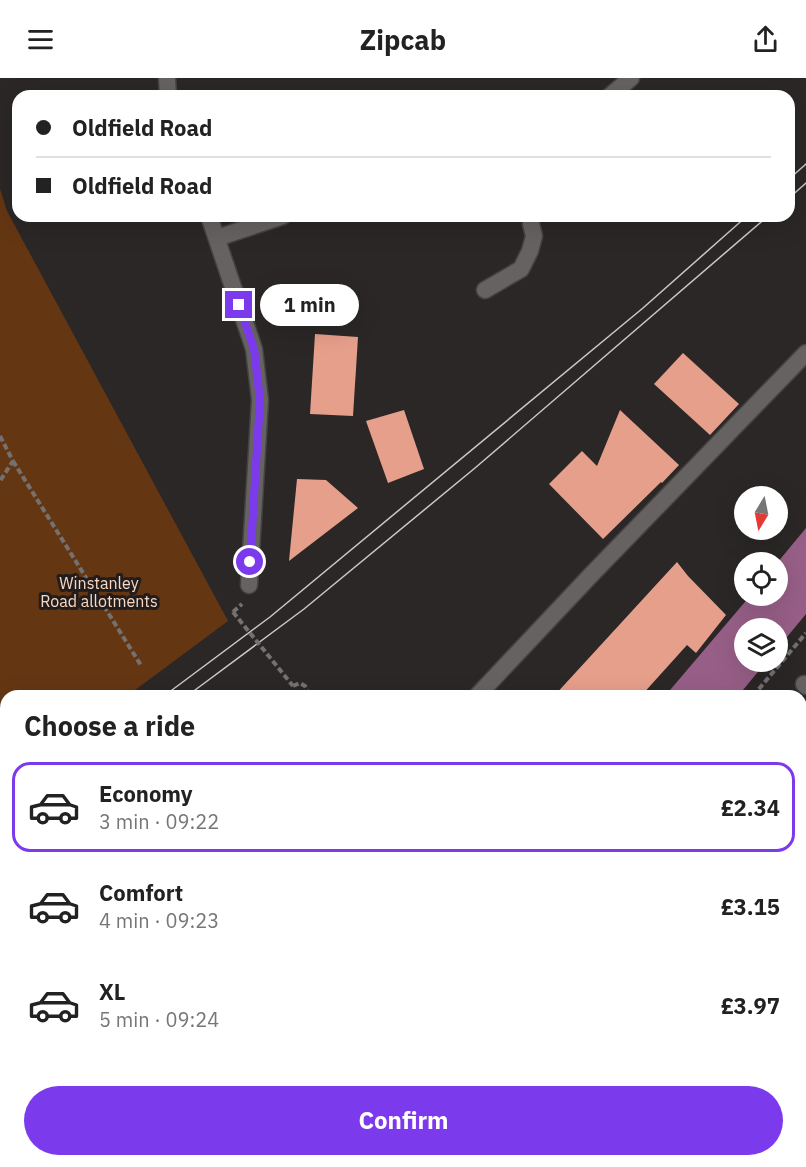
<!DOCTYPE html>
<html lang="en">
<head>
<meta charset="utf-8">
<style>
  :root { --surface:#fff; --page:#f6f6f6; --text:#222; --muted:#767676; --line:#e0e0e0; --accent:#7c3aed }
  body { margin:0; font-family:"IBM Plex Sans",sans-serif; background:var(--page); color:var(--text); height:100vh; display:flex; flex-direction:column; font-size:22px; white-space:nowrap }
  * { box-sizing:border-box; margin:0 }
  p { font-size:20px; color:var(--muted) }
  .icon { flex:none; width:33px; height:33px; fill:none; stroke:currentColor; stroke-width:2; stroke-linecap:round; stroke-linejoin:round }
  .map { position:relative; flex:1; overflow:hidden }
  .drawer { position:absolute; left:0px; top:612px; width:807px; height:477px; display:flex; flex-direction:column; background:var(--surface); border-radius:18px 18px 0 0; box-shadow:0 6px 24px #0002 }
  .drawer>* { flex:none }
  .hud { position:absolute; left:12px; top:12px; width:783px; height:132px; border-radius:18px; box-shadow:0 6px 24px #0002; display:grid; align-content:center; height:132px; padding:0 24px; background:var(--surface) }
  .needle { width:39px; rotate:190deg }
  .buttons { position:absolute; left:734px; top:408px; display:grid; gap:12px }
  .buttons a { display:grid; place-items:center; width:54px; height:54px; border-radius:50%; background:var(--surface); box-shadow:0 6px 24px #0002; font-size:30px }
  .end { position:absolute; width:27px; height:27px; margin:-14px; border:8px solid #7c3aed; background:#fff; box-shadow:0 0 0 3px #fff }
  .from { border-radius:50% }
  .bubble { position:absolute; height:42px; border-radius:21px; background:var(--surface); box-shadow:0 6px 24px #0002; font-size:20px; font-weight:800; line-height:42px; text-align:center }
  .hud b { display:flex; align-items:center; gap:21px; height:57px; font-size:22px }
  .hud b+b { border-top:2px solid var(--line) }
  .hud i { width:15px; height:15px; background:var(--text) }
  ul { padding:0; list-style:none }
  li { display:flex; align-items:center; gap:18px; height:90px; margin:0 12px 9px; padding:0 12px; border:3px solid transparent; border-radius:18px }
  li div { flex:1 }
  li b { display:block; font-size:22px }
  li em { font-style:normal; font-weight:800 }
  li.on { border-color:var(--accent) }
  li>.icon { width:54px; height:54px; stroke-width:1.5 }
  h2 { padding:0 24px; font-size:27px; line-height:72px }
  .action { display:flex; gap:12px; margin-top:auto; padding:12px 24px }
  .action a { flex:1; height:69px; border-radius:36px; background:var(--accent); color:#fff; font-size:24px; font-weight:800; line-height:69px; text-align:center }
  header { display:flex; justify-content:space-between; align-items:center; height:78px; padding:0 24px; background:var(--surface); font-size:27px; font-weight:800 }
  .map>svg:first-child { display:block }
  .green { fill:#653612 }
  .water { fill:#975f87 }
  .building { fill:#e69f8b }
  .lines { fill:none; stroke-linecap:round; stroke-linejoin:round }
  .service-casing { stroke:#454242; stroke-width:14 }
  .minor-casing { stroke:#454242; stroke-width:19 }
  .path { stroke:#757171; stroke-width:4; stroke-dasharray:6 3; stroke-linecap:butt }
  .service { stroke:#676262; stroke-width:12 }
  .minor { stroke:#676262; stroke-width:16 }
  .tram { stroke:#cbc8c8; stroke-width:1.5 }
  .path-bridge { stroke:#757171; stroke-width:4; stroke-dasharray:6 3; stroke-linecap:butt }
  .route { stroke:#7c3aed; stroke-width:8 }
  .labels { text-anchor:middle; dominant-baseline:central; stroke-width:6; stroke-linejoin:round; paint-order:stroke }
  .park-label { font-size:16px; fill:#fad8c2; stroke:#221d1d }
</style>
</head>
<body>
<header><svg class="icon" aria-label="menu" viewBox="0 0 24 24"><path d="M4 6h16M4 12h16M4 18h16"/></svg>Zipcab<svg class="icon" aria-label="share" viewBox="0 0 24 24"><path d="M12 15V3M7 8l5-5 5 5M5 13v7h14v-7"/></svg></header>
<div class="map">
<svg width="806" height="1089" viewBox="0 0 806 1089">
  <rect width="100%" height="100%" fill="#2b2727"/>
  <polygon class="green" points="0,111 7,133 228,543 127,618 6,618 6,709 0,713"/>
  <g class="water">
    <polygon points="806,450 806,536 777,571 777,550 744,550 744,584 766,584 738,618 665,618 750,518 777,518 777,485"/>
    <polygon points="276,1083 349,1083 344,1089 271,1089"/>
  </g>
  <g class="building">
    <polygon points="315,256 358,259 353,338 310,336"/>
    <polygon points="683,275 739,326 710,357 654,306"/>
    <polygon points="404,332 424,391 388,405 366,343"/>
    <polygon points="620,332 679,387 662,405 661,404 603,461 549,406 582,373 597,388"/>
    <polygon points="297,401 326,402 358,430 289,483"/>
    <polygon points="677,484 688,498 726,537 696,575 687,567 641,618 554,618"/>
  </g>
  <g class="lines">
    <defs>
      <g id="service">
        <polyline points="801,769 806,763"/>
        <polyline points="801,870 806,873"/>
        <polyline points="0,990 6,985"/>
        <polyline points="155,1083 161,1089"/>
        <polyline points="433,1083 440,1089"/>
        <polyline points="603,1083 610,1089"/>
      </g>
      <g id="minor">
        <polyline points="167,0 168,18"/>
        <polyline points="610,18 631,0"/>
        <polyline points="209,138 254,271 260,322 249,507"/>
        <polyline points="217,160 283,138"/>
        <polyline points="485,212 521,191 530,173 534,158 531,146 531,138"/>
        <polyline points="804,606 806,608"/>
        <polyline points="477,618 591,497 806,275"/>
        <polyline points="801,739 806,733"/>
        <polyline points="801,942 806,936"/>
        <polyline points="683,1089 688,1083"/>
      </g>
    </defs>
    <use href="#service" class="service-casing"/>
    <use href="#minor" class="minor-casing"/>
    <g class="path">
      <polyline points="0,358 13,383 0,403"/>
      <polyline points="13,383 142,589"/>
      <polyline points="233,534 242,526"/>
      <polyline points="293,608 300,605 305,608 310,618"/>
      <polyline points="753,618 806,555"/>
      <polyline points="208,1089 210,1083"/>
      <polyline points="356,1089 361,1083"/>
    </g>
    <use href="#service" class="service"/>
    <use href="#minor" class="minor"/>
    <g class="tram">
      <polyline points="789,101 806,86"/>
      <polyline points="789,120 806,105"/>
      <polyline points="164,618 270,539 643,230 747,138"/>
      <polyline points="187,618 304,531 475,390 768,138"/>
      <polyline points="0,744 6,739"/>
      <polyline points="0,761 6,756"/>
    </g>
    <polyline class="path-bridge" points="233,534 293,608"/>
  </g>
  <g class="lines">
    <polyline class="route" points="239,227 254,271 260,322 250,484"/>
  </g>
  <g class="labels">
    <g class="park-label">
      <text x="99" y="505">Winstanley<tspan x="99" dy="18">Road allotments</tspan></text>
    </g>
  </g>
</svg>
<div class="buttons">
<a><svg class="needle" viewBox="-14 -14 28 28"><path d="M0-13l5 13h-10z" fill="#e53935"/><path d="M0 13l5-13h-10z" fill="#767676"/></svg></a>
<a><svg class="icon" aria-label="locate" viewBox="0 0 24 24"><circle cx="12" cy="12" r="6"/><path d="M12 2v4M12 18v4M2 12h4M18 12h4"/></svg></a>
<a><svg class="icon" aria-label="layers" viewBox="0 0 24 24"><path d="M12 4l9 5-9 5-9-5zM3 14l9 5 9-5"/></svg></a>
</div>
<i class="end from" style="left:250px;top:484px"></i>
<i class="end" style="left:239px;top:227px"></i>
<div class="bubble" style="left:260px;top:206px;width:99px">1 min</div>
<div class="hud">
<b><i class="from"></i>Oldfield Road</b>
<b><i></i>Oldfield Road</b>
</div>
<section class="drawer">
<h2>Choose a ride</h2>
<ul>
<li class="on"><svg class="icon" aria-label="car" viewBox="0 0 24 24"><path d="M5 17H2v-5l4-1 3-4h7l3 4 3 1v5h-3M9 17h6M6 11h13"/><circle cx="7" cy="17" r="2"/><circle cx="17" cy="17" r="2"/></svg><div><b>Economy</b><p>3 min · 09:22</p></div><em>£2.34</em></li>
<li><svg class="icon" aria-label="car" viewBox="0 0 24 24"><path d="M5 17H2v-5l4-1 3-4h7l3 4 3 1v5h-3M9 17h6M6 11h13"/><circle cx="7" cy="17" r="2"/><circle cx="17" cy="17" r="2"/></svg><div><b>Comfort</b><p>4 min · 09:23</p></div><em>£3.15</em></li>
<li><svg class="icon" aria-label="car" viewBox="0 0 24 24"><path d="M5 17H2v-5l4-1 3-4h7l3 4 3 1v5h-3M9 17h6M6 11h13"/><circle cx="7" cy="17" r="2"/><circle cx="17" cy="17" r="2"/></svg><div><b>XL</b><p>5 min · 09:24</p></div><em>£3.97</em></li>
</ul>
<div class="action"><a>Confirm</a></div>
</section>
</div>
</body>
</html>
